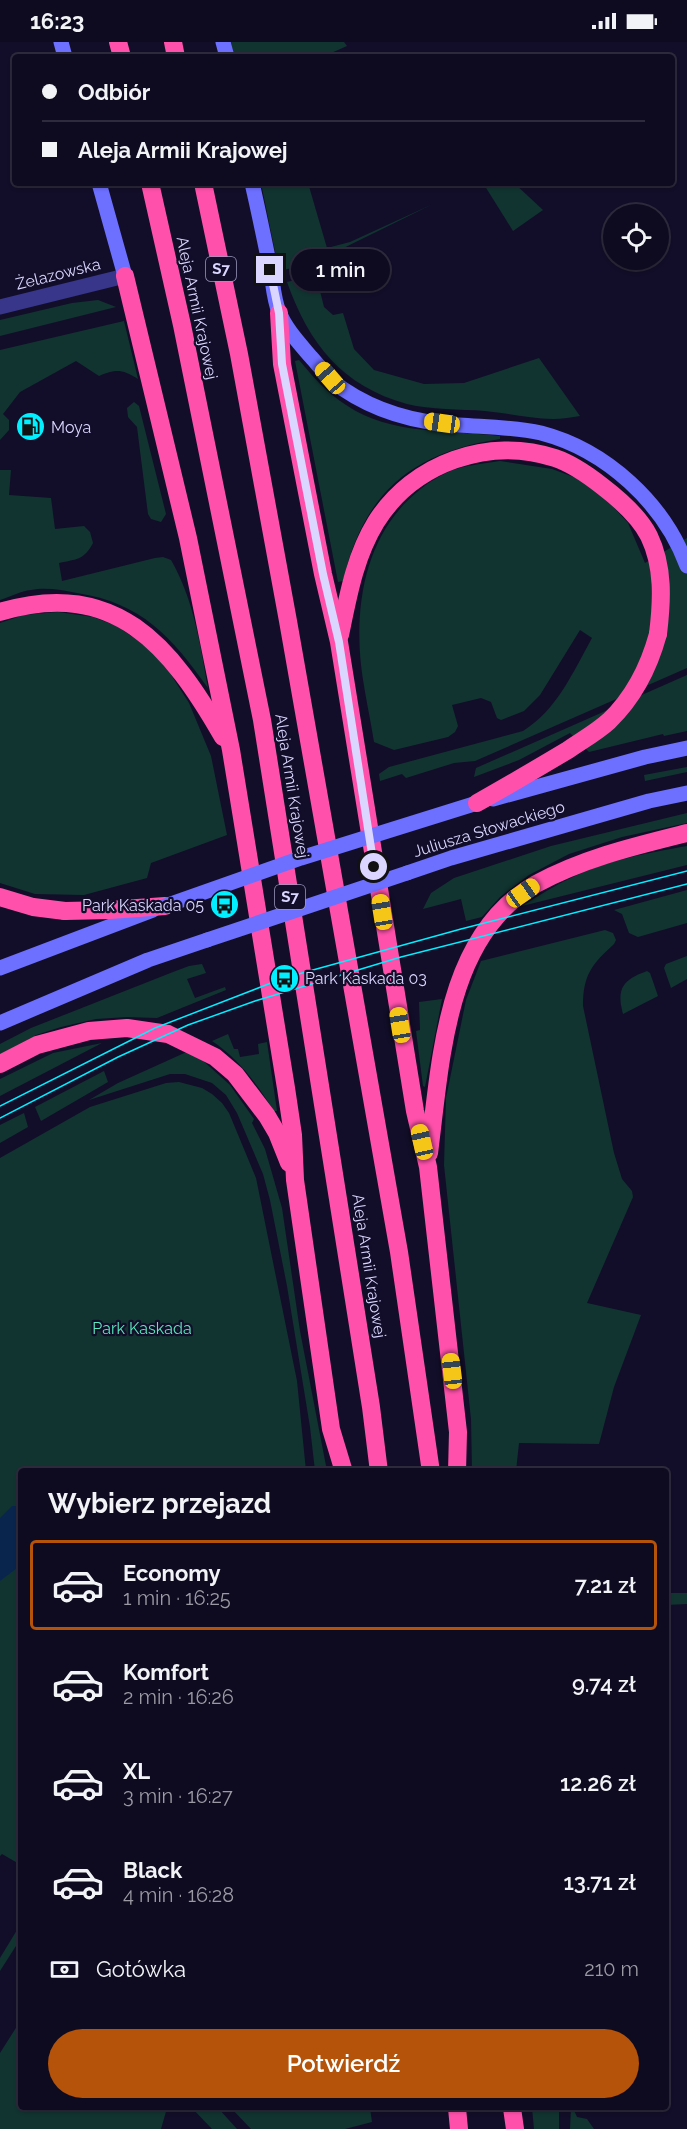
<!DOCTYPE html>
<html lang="pl">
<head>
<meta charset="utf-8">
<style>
  :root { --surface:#0e0a1f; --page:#1c182c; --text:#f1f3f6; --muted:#9b9aa4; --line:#2e2b3d; --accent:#b45309 }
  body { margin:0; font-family:Raleway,sans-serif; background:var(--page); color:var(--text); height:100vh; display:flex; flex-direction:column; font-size:22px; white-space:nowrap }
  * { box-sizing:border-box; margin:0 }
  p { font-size:20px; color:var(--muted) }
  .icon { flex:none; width:33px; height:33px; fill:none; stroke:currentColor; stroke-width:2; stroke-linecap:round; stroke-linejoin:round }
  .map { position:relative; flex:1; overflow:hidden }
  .sheet { position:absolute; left:18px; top:1426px; width:651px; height:642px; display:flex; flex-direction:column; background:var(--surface); border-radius:6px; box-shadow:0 2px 4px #0004,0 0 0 2px var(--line) }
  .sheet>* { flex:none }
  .top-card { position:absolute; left:12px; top:12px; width:663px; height:132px; border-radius:6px; box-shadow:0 2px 4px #0004,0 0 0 2px var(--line); display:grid; align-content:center; height:132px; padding:0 30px; background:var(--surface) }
  .controls { position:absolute; left:603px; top:162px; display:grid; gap:12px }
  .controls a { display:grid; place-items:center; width:66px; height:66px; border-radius:50%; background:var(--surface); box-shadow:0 2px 4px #0004,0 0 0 2px var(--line); font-size:30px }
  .end { position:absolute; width:27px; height:27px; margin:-14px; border:8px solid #dad6ff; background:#111; box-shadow:0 0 0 3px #111 }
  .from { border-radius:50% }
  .bubble { position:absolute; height:42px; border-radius:21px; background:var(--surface); box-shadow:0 2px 4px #0004,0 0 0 2px var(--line); font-size:20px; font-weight:600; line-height:42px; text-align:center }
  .car { position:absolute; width:18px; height:36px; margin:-18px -9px; border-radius:8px; box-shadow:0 0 4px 2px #0007; background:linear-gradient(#f5c518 24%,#345 0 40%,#f5c518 0 76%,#345 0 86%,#f5c518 0) }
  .top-card b { display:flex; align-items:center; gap:21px; height:57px; font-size:22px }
  .top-card b+b { border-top:2px solid var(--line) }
  .top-card i { width:15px; height:15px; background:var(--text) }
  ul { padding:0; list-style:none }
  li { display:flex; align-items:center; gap:18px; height:90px; margin:0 12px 9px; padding:0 18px; border:3px solid transparent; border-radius:6px }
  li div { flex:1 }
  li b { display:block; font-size:22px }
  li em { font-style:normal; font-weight:600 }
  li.selected { border-color:var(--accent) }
  li>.icon { width:54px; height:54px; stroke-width:1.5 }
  h2 { padding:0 30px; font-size:27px; line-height:72px }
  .pay { display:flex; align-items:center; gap:15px; height:66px; padding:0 30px; font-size:22px }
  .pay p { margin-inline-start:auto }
  .cta { display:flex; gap:12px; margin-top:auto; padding:12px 30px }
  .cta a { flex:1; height:69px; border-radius:36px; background:var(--accent); color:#fff; font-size:24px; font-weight:600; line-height:69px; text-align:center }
  .status { display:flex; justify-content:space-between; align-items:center; height:42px; padding:0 30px; background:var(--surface); direction:ltr }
  .status svg { height:16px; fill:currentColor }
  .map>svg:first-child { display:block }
  .green { fill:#113431 }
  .water { fill:#09254e }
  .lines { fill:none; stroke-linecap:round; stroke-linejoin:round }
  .tertiary { stroke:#37368b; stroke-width:15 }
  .secondary { stroke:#6d6fff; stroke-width:15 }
  .motorway { stroke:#ff51ab; stroke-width:18 }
  .tram { stroke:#02efff; stroke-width:1.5 }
  .secondary-bridge { stroke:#6d6fff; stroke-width:15 }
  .motorway-bridge { stroke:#ff51ab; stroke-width:18 }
  .route { stroke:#dad6ff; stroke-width:8 }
  .labels { text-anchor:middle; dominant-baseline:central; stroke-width:4.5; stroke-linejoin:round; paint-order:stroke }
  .shield { fill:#120e29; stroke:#9e9abf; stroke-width:1.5 }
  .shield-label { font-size:15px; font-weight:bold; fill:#dad6ff }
  .street-label { font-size:16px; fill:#dad6ff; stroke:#120e29 }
  .poi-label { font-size:16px; fill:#dad6ff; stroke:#120e29; text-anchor:start }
  .park-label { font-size:16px; fill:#5ae8bf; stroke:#120e29 }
</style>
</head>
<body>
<div class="status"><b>16:23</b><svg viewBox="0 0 49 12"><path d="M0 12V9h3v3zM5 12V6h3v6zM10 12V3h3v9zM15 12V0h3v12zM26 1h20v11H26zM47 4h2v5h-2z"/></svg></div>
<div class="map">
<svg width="687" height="2087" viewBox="0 0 687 2087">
  <rect width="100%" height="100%" fill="#120e29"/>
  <g class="green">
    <polygon points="231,0 344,0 347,4 322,15 234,15"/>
    <polygon points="261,141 308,141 327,206 350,200 433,162 313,221 279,229"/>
    <polygon points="483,141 514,141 543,168 513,189"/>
    <path d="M316 233 324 265 333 273 343 271 354 307 374 328 424 342 464 341 539 316 580 374C572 375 562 377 553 377 531 377 507 371 485 369 460 367 431 368 407 362 342 344 309 302 287 240Z"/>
    <polygon points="98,258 116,265 0,294 0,278 72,261"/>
    <path d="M124 279 138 337C122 327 116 327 99 334L76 319 20 350 3 372 9 378V388L0 398V308Z"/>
    <path d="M299 318C313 335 327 351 346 363 390 393 449 388 500 394V397C411 411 364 450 343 539L338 540 295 319Z"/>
    <polygon points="134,360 139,364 166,472 161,480 151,477 148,472 137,385 128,375 127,366"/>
    <path d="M500 419 552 427 579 437 605 456 628 481 645 521 687 496V626L475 719 454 721 406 736 402 732 380 739 379 732 389 725 523 689C557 668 573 630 592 596L580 588 540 653 524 669 501 678 497 676 491 660 481 656 452 663 458 684 455 690 448 695 394 708 374 700C370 674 364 649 361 623 353 546 373 468 446 431 462 423 483 422 500 419Z"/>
    <path d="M0 428H11L9 453 51 456 55 487 84 484 90 490 93 501C84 518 77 517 59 521L62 539 155 516 163 515 171 518C194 558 200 602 208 646 172 595 142 561 77 551 63 548 45 545 31 548 21 549 10 555 0 558Z"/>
    <polygon points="58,570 93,575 117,584 154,610 166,625 189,661 211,714 227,793 151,821 147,836 84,853 35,852 0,841 0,581 24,573"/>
    <polygon points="687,633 687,689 664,694 663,692 589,710 570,691 519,718 474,735 476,726"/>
    <polygon points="687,725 687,730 645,739 644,733"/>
    <polygon points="687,771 687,781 622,795 569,812 529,833 500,855 482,875 466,879 461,857 423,867 431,851 454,836 551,804"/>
    <path d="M687 804V823L522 864C538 854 554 844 571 836 607 818 648 811 687 804Z"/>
    <polygon points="687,848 687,881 638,895 629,891 622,872 614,868"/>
    <path d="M605 888 613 891 616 898 614 902C592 922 583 933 583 964L614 1111 622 1137 632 1149 633 1155 587 1261 641 1273 614 1345 599 1402 519 1401 516 1429H472L471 1377 444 1123 446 1056 466 958 481 919Z"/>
    <polygon points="687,914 687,937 671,946 664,926 666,922"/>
    <polygon points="202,922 206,931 187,937 195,956 225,945 226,948 157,976 127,975 96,977 61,985 36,993 0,1013 0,1002 31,986 173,930 189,924"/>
    <path d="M647 929 650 931 658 954 623 972C616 946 623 938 647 929Z"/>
    <polygon points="442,957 425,1045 423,1044 416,989 420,988 419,960"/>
    <path d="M228 992 234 1007H238L240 1015 259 1012 258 1002 267 1000 277 1069H274C257 1042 239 1017 212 999Z"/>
    <polygon points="102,1001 0,1054 0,1037 53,1011"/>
    <polygon points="191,1008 230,1043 254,1077 252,1081 265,1107 282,1166 300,1289 327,1429 315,1429 310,1385 287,1244 270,1158 263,1132 237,1071 226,1053 212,1041 185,1032 170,1032 89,1058 118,1041"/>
    <polygon points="104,1029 108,1040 41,1079 35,1065"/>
    <polygon points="179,1040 202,1046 212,1052 222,1061 229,1071 256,1136 297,1339 306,1429 21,1430 21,1823 2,1812 0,1814 0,1116 90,1065 166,1041"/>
    <polygon points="24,1071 28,1085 0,1101 0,1083"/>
    <polygon points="666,1551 687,1551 687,1562 666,1563"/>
    <polygon points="17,1888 21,1896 0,1929 0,1916"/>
    <polygon points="21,1978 21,2066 167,2066 161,2087 0,2087 0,2011"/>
    <polygon points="192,2066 218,2066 237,2087 212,2087"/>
    <polygon points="231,2066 370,2066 372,2080 345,2087 251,2087"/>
    <polygon points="532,2066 559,2066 559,2087 534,2087"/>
    <polygon points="571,2066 573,2066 577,2075 587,2077 594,2087 570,2087"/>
  </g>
  <polygon class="water" points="12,1464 21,1464 21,1523 0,1539 0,1476"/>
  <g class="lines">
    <polyline class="tertiary" points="0,265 125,234"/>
    <g class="secondary">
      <polyline points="61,0 65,15"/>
      <polyline points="223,0 227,15"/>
      <polyline points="99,141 125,234"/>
      <path d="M252 141C259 171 265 201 271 230 273 243 274 258 279 270 285 286 300 302 311 315 321 326 330 339 343 347 377 370 419 381 459 383 486 385 514 385 541 391 606 408 664 461 687 524"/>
      <polyline points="493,757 645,715 687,706"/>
      <polyline points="407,831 451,816 649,759 687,751"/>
      <polyline points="0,926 153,868"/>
      <polyline points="0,981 148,918 207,898"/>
    </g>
    <g class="motorway">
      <polyline points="118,0 122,15"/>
      <polyline points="173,0 176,15"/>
      <polyline points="150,141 182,283 262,678 371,1365 379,1430"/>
      <polyline points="203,141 239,312 288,579 399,1210 431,1430"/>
      <polyline points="125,234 188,496 231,708 286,1046 293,1093 295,1138 331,1387 344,1430"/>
      <polyline points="279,271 282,322 323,532 339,600 415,1069 428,1125 458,1390 457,1430"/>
      <path d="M0 570C115 535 171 604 223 695"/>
      <path d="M340 593C348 554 355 514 376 480 413 421 489 394 555 416 573 422 588 433 602 444 619 457 639 474 649 494 664 525 662 559 658 592"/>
      <polyline points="65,869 110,868 165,864"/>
      <polyline points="0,1022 37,1003 89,989 127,986 168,992 215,1015 235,1032 267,1074 277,1091 289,1121"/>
      <path d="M429 1111C441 1019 445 893 536 842 584 816 635 804 687 791"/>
      <polyline points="457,2066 459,2087"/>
      <polyline points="512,2066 515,2087"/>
    </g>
    <g class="tram">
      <polyline points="0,1064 155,986 284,936 461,887 687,829"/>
      <polyline points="0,1076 118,1015 188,983 255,959 401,915 687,842"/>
    </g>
    <g class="secondary-bridge">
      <polyline points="165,864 301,816 477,761"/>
      <polyline points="207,898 407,831"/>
    </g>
    <g class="motorway-bridge">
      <path d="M477 761C507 744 538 726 568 708 581 699 597 690 609 679 634 655 649 625 658 592"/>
      <polyline points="0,855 33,865 65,869"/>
    </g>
  </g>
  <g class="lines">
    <polyline class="route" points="270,228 279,271 282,322 323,532 339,600 374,825"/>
  </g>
  <defs>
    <symbol id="fuel-disc" viewBox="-11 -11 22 22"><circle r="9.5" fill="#02efff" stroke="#120e29"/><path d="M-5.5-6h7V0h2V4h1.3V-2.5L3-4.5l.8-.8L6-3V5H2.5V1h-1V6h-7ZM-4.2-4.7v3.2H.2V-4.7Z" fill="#111"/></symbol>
    <symbol id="bus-disc" viewBox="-11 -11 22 22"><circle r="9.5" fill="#02efff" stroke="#120e29"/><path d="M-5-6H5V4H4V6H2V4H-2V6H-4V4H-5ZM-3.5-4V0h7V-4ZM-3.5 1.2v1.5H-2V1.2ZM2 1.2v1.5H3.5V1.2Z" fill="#111"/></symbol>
  </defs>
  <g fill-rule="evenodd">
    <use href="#fuel-disc" x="14" y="368" width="33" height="33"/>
    <use href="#bus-disc" x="208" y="846" width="33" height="33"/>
    <use href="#bus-disc" x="268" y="920" width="33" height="33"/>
  </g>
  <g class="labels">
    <g class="shield">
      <rect x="206" y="215" width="30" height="24" rx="4.5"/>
      <rect x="275" y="843" width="30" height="24" rx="4.5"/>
    </g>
    <g class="shield-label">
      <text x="221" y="227">S7</text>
      <text x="290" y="855">S7</text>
    </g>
    <g class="street-label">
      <text transform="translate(58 232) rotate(-14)">Żelazowska</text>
      <text transform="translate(197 266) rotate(78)">Aleja Armii Krajowej</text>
      <text transform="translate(292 744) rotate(81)">Aleja Armii Krajowej</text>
      <text transform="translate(489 787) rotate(-17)">Juliusza Słowackiego</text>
      <text transform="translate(369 1224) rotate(81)">Aleja Armii Krajowej</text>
    </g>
    <g class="poi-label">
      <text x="51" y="385">Moya</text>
      <text x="204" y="863" text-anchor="end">Park Kaskada 05</text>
      <text x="305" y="936">Park Kaskada 03</text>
    </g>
    <g class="park-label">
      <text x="142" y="1286">Park Kaskada</text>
    </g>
  </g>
</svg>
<div class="controls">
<a><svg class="icon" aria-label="locate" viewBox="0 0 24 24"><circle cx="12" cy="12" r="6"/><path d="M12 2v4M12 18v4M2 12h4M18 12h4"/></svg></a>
</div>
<i class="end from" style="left:374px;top:825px"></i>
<i class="end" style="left:270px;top:228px"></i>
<div class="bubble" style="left:291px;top:207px;width:99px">1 min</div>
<i class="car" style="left:330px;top:336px;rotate:319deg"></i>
<i class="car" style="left:442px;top:381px;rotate:278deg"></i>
<i class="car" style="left:523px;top:851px;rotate:55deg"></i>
<i class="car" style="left:382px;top:870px;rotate:351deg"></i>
<i class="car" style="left:400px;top:983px;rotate:351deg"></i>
<i class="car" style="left:422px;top:1100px;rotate:347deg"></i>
<i class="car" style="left:452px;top:1329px;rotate:353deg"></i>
<div class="top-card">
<b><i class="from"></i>Odbiór</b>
<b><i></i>Aleja Armii Krajowej</b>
</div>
<section class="sheet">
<h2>Wybierz przejazd</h2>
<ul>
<li class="selected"><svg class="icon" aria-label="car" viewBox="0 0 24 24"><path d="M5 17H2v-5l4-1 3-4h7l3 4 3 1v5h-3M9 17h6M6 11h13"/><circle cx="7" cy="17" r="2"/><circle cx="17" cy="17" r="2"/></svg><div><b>Economy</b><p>1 min · 16:25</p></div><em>7.21 zł</em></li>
<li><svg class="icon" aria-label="car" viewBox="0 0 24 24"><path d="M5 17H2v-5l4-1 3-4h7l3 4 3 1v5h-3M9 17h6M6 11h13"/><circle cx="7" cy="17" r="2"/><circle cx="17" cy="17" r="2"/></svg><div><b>Komfort</b><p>2 min · 16:26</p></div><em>9.74 zł</em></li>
<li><svg class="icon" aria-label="car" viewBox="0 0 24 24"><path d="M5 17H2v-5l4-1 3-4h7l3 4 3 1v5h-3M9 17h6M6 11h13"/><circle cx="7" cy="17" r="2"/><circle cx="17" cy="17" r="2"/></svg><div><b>XL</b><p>3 min · 16:27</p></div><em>12.26 zł</em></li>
<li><svg class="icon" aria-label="car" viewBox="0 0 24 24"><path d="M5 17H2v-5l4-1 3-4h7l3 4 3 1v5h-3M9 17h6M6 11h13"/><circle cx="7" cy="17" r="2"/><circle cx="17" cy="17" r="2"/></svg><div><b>Black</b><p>4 min · 16:28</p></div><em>13.71 zł</em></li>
</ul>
<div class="pay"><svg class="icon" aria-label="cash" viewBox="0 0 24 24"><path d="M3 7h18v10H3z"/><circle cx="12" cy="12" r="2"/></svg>Gotówka<p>210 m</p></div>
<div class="cta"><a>Potwierdź</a></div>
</section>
</div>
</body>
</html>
